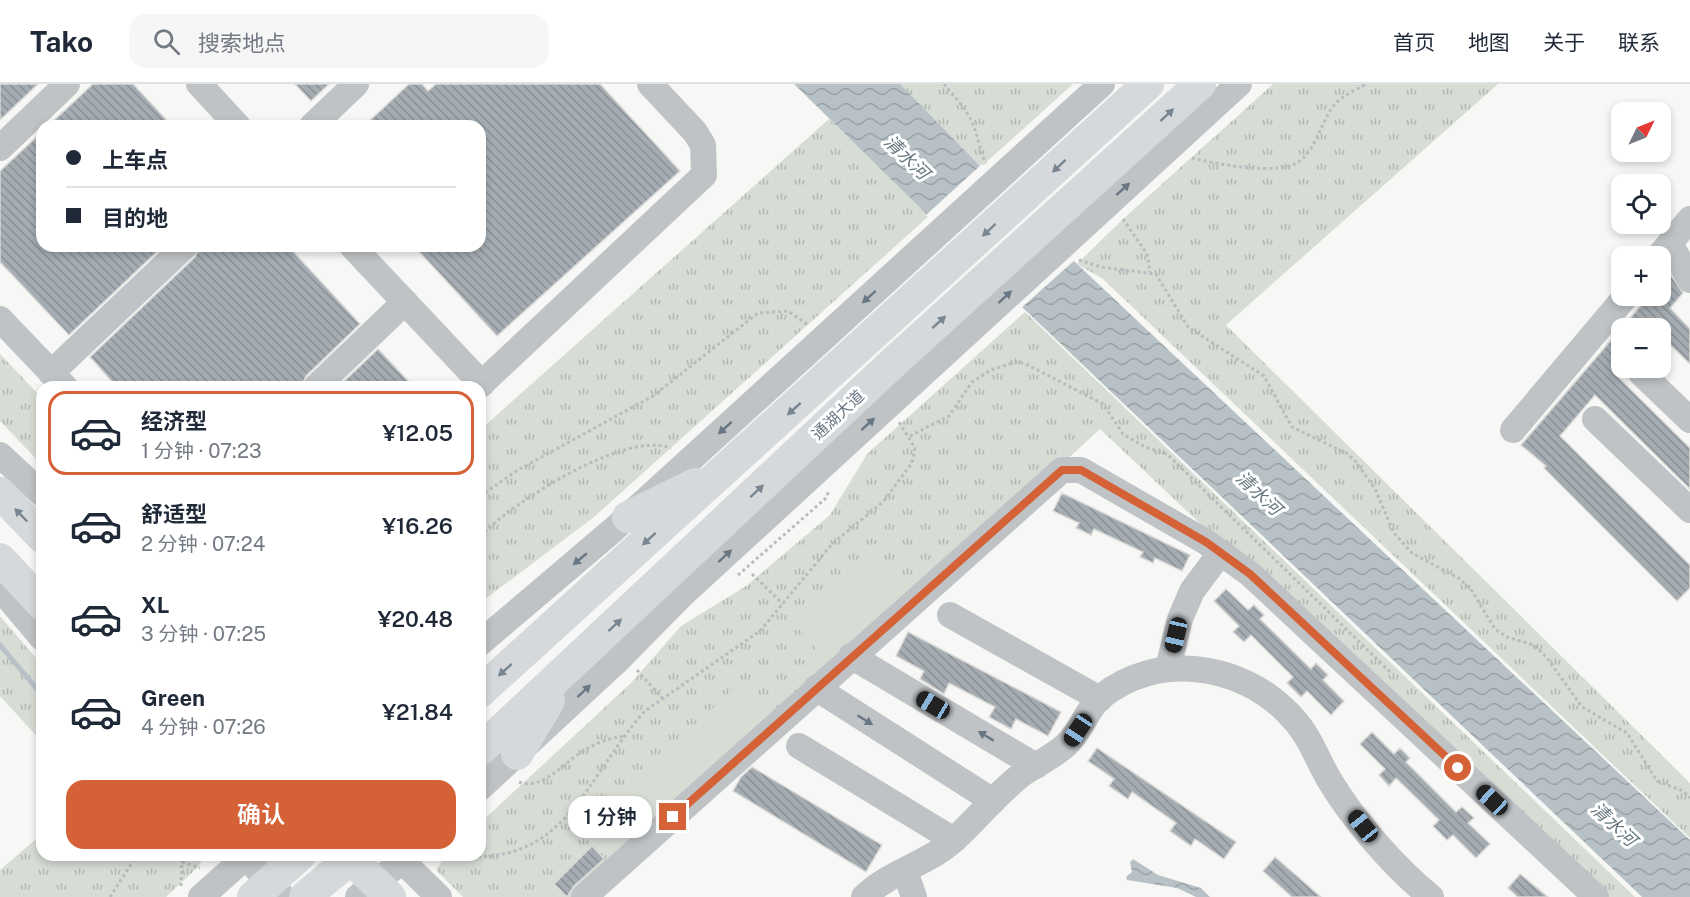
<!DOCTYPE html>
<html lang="zh">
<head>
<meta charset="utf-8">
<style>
  :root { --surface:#fff; --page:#f6f6f7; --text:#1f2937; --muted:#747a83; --line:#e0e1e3; --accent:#d56137 }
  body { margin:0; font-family:"Public Sans","Noto Sans SC",sans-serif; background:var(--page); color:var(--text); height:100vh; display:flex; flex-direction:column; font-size:22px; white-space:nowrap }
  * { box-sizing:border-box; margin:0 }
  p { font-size:20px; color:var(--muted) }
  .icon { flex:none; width:33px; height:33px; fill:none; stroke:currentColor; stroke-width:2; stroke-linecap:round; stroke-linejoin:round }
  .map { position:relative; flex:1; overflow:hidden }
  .side { position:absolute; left:36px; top:297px; width:450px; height:480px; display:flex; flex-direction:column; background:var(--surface); border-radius:18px; box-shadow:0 3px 9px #0003 }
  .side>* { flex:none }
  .banner { position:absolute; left:36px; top:36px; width:450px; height:132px; border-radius:18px; box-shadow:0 3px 9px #0003; display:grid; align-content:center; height:132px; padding:0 30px; background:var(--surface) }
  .needle { width:39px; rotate:47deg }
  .fabs { position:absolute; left:1611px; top:18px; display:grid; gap:12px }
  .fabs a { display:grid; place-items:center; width:60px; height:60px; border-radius:12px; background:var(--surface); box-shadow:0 3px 9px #0003; font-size:30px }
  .end { position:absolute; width:27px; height:27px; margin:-14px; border:8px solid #d56137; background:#fff; box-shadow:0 0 0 3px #fff }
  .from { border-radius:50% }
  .bubble { position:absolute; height:42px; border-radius:18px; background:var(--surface); box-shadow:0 3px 9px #0003; font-size:20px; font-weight:600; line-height:42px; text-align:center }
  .car { position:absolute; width:18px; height:36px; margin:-18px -9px; border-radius:8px; box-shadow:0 0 4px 2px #0007; background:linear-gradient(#222 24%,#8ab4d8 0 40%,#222 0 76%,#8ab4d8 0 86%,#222 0) }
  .banner b { display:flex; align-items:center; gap:21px; height:57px; font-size:22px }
  .banner b+b { border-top:2px solid var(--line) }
  .banner i { width:15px; height:15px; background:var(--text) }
  ul { padding:10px 0 0; list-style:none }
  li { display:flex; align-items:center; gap:18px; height:84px; margin:0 12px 9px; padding:0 18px; border:3px solid transparent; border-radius:18px }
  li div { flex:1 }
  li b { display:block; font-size:22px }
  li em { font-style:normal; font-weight:600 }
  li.active { border-color:var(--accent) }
  li>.icon { width:54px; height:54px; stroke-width:1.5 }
  .cta { display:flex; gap:12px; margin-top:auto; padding:12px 30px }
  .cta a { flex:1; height:69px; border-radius:18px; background:var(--accent); color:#fff; font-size:24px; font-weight:600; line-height:69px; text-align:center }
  header { display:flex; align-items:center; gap:36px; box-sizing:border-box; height:84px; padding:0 30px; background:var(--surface); border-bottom:2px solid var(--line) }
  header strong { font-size:28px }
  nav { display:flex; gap:33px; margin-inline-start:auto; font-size:21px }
  .search { width:420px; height:54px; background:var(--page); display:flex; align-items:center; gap:15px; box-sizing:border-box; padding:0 21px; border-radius:18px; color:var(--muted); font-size:22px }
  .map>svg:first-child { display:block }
  .grass { fill:url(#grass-tufts) }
  .pitch { fill:#d7dcd5 }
  .water { fill:url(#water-waves) }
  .pier { fill:#f7f8f5 }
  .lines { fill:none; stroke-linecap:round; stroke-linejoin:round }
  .stream { stroke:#b8c2c6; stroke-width:5 }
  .building { fill:url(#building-back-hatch); stroke:#d9d9d7; stroke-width:1.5 }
  .path { stroke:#b9bcbe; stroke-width:3; stroke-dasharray:3 3; stroke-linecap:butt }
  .minor { stroke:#bfc3c6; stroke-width:26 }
  .major { stroke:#d5d9dc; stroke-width:32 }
  .oneway { fill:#798691 }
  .oneway2 { fill:#697784 }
  .route { stroke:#d56137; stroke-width:8 }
  .labels { text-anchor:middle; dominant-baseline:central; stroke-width:6; stroke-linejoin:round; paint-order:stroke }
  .street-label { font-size:16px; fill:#697784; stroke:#fff }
  .water-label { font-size:18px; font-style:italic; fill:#65777f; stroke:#fff }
</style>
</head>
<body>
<header>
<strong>Tako</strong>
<div class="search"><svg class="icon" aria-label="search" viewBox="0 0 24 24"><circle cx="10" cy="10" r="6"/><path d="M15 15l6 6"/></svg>搜索地点</div>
<nav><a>首页</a><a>地图</a><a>关于</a><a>联系</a></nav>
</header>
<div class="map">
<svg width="1690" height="813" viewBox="0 0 1690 813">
  <defs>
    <pattern id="grass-tufts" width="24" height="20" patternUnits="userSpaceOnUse" patternTransform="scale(1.5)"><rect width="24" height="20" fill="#d7dcd5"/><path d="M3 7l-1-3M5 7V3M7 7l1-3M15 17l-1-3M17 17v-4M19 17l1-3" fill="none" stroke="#b2b7b2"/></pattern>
    <pattern id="water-waves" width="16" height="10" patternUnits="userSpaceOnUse" patternTransform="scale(1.5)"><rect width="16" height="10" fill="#b8c2c6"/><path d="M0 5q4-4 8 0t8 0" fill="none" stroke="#9aa2a6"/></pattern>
    <pattern id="building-back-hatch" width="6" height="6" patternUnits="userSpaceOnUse" patternTransform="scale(1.5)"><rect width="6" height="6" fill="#a5adb3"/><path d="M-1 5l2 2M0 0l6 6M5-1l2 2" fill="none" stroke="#8a9297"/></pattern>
  </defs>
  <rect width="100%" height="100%" fill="#f7f8f5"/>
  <g class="grass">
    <polygon points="897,0 1073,0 981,83"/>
    <polygon points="1273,0 1498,0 1226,241 1690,699 1690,754 1103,195 1077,180 1123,135"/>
    <polygon points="829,35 930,131 594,433 480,519 480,346"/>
    <polygon points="1025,228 1635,813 1595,813 1100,345 592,813 463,813 436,786 446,771 480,771 480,739 631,599 681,542 746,502 830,431 867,370"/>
    <polygon points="0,270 42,314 42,381 0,337"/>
    <polygon points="0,532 42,581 42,658 0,612"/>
    <polygon points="42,750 42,771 205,771 199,782 166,813 0,813 0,786"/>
  </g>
  <g class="pitch">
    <polygon points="876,466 913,507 832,582 795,541"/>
    <polygon points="740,599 773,634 625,771 592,735"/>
  </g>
  <g class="water">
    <polygon points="794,0 900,0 1060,164 1690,756 1690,813 1642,813 998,200"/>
    <polygon points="1133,775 1158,791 1201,804 1210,813 1196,813 1177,804 1127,796 1126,793 1132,788 1130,778"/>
  </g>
  <polygon class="pier" points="982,80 1076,175 1020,225 926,131"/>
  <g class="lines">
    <polyline class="stream" points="0,561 42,611"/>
  </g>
  <g class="building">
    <polygon points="0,0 38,0 0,36"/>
    <polygon points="93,0 133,0 172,42 48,42"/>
    <polygon points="295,0 329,0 311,17"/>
    <polygon points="409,0 422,0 428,7 436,0 600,0 680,87 497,252 414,162 480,162 480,42 364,42"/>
    <polygon points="42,48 42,162 163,162 69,251 0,178 0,87"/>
    <polygon points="200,162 288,162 360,240 306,292 301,303 117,303 90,273 195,173"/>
    <polygon points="1669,188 1683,209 1670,224 1690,245 1690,280 1660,251 1660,244 1622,244 1622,281 1614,289 1690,364 1690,405 1595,311 1560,352 1690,481 1690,504 1677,517 1544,384 1546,382 1521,361 1649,212 1660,212 1660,197"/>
    <polygon points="378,265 414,303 338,303"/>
    <polygon points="1062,409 1190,471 1182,487 1155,474 1153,479 1140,473 1143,468 1094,445 1091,451 1076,444 1079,439 1053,427"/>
    <polygon points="1226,505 1248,526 1254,521 1264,531 1260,535 1311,585 1316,579 1328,591 1323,596 1344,617 1331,631 1307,607 1301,613 1287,599 1293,593 1251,551 1244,558 1233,548 1239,542 1214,517"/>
    <polygon points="908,548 1061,628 1048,652 1016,635 1011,645 989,633 995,623 949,599 944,610 920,595 924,587 896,572"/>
    <polygon points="1372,648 1394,670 1400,664 1410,674 1406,678 1456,728 1462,723 1474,734 1468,739 1490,760 1476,774 1453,751 1447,756 1433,742 1439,736 1396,694 1389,702 1379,691 1385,685 1360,660"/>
    <polygon points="1097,664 1236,758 1224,775 1195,755 1191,762 1170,747 1176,739 1132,708 1128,715 1109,702 1114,695 1088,677"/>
    <polygon points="752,683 882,761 866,788 733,707 741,693"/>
    <polygon points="592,762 604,775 574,802 567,813 554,800"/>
    <polygon points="1275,773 1321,813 1292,813 1263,787"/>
    <polygon points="1520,790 1548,813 1518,813 1508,804"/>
  </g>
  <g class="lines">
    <g class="path">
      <path d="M944 0C953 11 963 22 970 34 977 46 981 73 986 79"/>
      <path d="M1192 74C1216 80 1282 93 1301 76 1318 61 1321 37 1335 20 1342 12 1356 6 1366 0"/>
      <polyline points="1123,135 1147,170 1150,188"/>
      <polyline points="1079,176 1101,183 1156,190 1188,243 1264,292 1292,343 1348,370 1356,378 1375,405 1394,449 1412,469 1460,495 1472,507 1495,545 1507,553 1534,561 1547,574 1582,623 1627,649 1657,697 1683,707 1690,714"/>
      <polyline points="910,352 949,332 972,298 991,286 1016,278 1024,279 1103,320 1123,350 1145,363 1167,370 1390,588"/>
      <polyline points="480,412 518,386 653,312 758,229 788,227 808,241"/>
      <path d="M480 452C513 419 624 346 671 364"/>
      <polyline points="752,490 783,520"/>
      <polyline points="738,491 825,415 829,407"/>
      <polyline points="637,586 662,614"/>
      <path d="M519 698C543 707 565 677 585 666 598 658 610 654 625 652"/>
      <path d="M454 771C566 786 585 693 645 627L760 547 832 460 883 418 912 379 915 364 899 338"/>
      <polyline points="182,778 200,784"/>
      <polyline points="181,802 182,771"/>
      <polyline points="110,813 137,771"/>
    </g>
    <g class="minor">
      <polyline points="199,0 238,42"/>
      <polyline points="312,42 356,0"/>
      <polyline points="0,64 67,0"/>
      <polyline points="1670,159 1690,196"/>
      <polyline points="352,162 482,300"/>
      <polyline points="1659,172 1690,135"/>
      <polyline points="0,235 65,303"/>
      <polyline points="51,289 185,162"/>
      <polyline points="1641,289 1690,336"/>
      <polyline points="316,303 405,218"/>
      <polyline points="478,303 704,91 703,61 695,48 650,0"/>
      <polyline points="1595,335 1690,426"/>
      <polyline points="1513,346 1626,212"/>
      <polyline points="0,371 42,410"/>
      <polyline points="0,504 42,554"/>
      <polyline points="950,531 1100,615"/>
      <polyline points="480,559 613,446 1102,0"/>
      <polyline points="851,572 1036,682"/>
      <polyline points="1168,584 1180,535 1192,507 1221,468"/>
      <polyline points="816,604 993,717"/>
      <polyline points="799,662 954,756"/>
      <polyline points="480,704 619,575 683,510 1239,0"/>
      <polyline points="396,771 439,813"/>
      <polyline points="256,784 283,813"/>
      <polyline points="905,787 914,813"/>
      <polyline points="201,813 248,771"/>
      <polyline points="358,813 409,771"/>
      <polyline points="584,813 1062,386 1081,386 1206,458 1250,490 1596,813"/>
      <path d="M864 813C890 787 929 780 956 754 979 733 999 707 1025 688 1039 679 1054 672 1066 661 1081 648 1086 626 1101 613 1156 568 1239 579 1287 628 1310 650 1315 672 1330 697 1354 737 1395 784 1431 813"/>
    </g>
    <g class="major">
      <polyline points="0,409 42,453"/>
      <polyline points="628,433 695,400"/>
      <polyline points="0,475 42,520"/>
      <polyline points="480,608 1148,0"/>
      <polyline points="480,666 895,277 1200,0"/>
      <polyline points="517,670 549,617"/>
      <polyline points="347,771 390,813"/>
      <polyline points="253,813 300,771"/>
      <polyline points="305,813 355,771"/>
    </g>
  </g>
  <defs><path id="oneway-solid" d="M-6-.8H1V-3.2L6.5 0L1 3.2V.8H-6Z" transform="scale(1.5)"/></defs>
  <g class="oneway">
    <use href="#oneway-solid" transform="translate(1167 31) rotate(-43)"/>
    <use href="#oneway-solid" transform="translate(1059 82) rotate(137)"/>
    <use href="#oneway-solid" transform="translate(989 146) rotate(137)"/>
    <use href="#oneway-solid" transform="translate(939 238) rotate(-42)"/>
    <use href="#oneway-solid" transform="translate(794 325) rotate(138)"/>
    <use href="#oneway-solid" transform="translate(757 407) rotate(-43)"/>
    <use href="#oneway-solid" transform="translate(21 431) rotate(-134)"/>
    <use href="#oneway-solid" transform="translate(649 455) rotate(138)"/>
    <use href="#oneway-solid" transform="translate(615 541) rotate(-43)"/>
    <use href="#oneway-solid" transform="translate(505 586) rotate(138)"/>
  </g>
  <g class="oneway2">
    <use href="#oneway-solid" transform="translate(1123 105) rotate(-42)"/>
    <use href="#oneway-solid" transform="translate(869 213) rotate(138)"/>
    <use href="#oneway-solid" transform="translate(1005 213) rotate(-43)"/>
    <use href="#oneway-solid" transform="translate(868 340) rotate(-42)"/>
    <use href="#oneway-solid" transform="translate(725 344) rotate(138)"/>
    <use href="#oneway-solid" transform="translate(725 472) rotate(-43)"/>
    <use href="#oneway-solid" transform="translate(580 475) rotate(140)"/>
    <use href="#oneway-solid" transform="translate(584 607) rotate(-43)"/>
    <use href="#oneway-solid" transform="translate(865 636) rotate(32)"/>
    <use href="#oneway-solid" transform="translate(986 652) rotate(-149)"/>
  </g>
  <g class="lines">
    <polyline class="route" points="673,733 1062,386 1081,386 1206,458 1250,490 1458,684"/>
  </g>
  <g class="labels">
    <g class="street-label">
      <text transform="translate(838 331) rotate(-43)">通湖大道</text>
    </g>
    <g class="water-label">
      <text transform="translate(907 73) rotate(44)">清水河</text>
      <text transform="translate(1259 409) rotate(43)">清水河</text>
      <text transform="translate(1614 740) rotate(43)">清水河</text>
    </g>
  </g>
</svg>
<div class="fabs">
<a><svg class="needle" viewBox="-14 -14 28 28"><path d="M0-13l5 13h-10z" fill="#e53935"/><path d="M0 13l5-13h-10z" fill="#747a83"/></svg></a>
<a><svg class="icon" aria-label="locate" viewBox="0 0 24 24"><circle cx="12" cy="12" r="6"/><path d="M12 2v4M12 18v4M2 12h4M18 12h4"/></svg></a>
<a>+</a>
<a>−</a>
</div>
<i class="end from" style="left:1458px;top:684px"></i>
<i class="end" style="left:673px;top:733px"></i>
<div class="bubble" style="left:568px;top:712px;width:84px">1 分钟</div>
<i class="car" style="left:1176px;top:551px;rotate:193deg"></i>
<i class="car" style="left:933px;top:621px;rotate:301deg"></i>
<i class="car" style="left:1078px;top:646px;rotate:214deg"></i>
<i class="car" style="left:1492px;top:716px;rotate:313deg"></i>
<i class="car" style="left:1363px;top:742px;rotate:321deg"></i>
<div class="banner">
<b><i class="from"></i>上车点</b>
<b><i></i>目的地</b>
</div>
<section class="side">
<ul>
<li class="active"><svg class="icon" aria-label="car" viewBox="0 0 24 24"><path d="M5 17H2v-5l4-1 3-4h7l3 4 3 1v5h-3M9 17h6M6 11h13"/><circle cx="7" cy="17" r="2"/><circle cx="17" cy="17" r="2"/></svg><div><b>经济型</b><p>1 分钟 · 07:23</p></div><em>¥12.05</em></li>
<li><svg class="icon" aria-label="car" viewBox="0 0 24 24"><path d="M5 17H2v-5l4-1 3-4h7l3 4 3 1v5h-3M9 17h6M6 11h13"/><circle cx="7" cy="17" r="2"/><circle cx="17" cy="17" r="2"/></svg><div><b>舒适型</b><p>2 分钟 · 07:24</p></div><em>¥16.26</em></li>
<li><svg class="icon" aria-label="car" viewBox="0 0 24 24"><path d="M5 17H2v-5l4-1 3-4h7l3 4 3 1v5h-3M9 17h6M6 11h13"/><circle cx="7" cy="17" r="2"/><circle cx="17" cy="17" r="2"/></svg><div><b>XL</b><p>3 分钟 · 07:25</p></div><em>¥20.48</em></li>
<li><svg class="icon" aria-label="car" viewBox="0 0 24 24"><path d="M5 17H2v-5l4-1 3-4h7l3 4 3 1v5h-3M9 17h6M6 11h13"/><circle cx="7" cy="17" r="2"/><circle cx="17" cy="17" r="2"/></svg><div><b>Green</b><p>4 分钟 · 07:26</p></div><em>¥21.84</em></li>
</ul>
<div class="cta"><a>确认</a></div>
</section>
</div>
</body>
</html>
